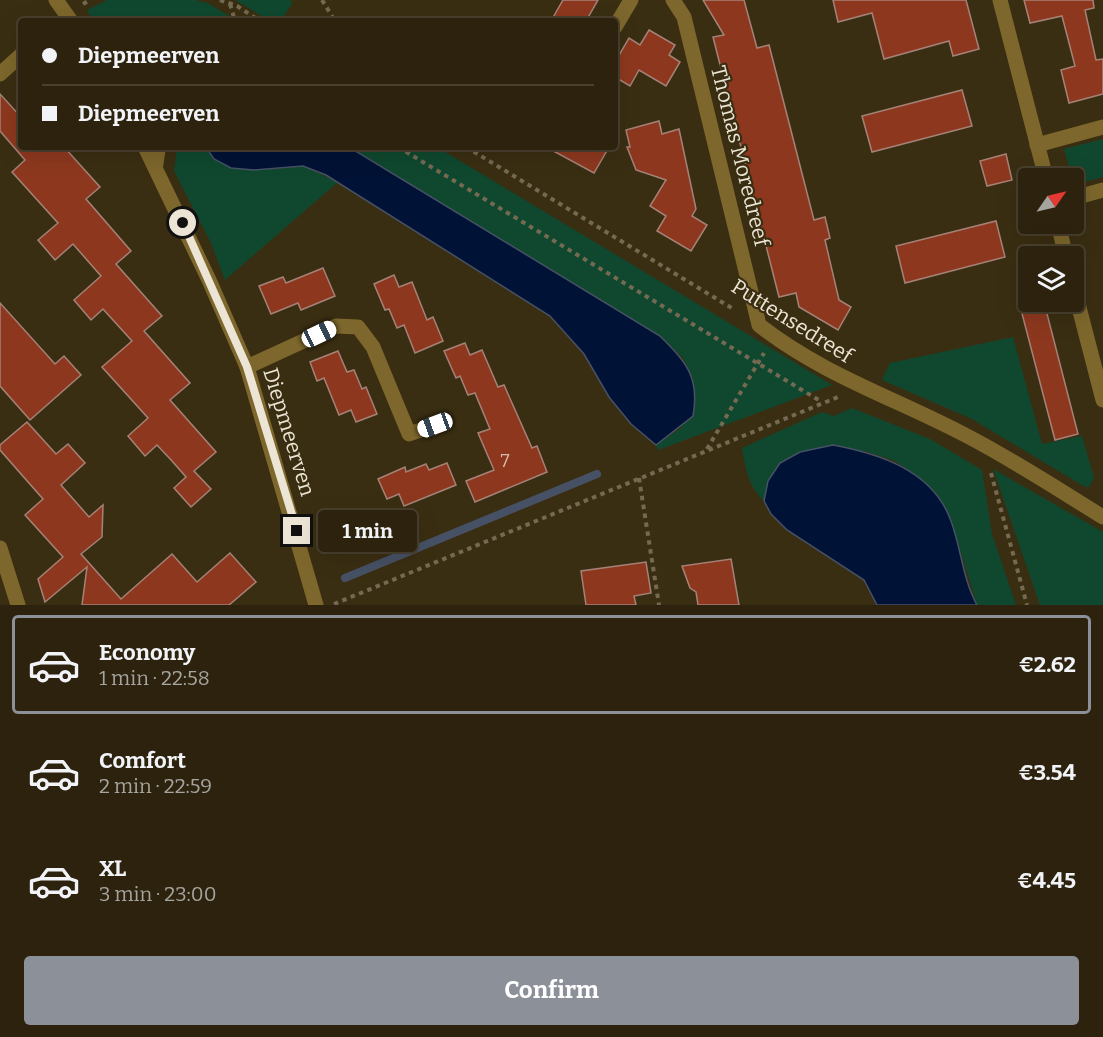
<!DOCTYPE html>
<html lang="en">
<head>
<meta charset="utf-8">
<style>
  :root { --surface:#2c220e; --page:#382f1c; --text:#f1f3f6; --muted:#a6a49e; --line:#483f2e; --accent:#8c9099 }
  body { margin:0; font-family:Bitter,serif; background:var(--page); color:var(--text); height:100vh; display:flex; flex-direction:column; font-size:22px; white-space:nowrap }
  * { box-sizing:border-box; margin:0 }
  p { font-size:20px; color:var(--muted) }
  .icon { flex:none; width:33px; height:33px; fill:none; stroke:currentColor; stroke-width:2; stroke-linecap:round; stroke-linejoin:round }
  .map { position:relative; height:605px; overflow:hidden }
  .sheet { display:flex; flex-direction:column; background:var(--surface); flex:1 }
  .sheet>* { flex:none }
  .top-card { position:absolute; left:18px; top:18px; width:600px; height:132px; border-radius:6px; box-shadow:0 6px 24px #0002,0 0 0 2px var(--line); display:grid; align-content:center; height:132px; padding:0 24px; background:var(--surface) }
  .needle { width:39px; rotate:56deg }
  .controls { position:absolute; left:1018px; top:168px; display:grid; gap:12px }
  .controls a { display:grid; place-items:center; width:66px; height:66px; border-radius:6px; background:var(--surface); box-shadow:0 6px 24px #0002,0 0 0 2px var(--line); font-size:30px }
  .end { position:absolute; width:27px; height:27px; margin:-14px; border:8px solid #ece5d5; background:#111; box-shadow:0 0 0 3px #111 }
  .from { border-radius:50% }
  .bubble { position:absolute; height:42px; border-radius:6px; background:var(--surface); box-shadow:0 6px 24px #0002,0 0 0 2px var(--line); font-size:20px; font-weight:700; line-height:42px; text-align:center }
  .car { position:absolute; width:18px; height:36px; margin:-18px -9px; border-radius:8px; box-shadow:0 0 4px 2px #0007; background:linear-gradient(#fff 24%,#345 0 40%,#fff 0 76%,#345 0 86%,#fff 0) }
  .top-card b { display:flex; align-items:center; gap:21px; height:57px; font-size:22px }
  .top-card b+b { border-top:2px solid var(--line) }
  .top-card i { width:15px; height:15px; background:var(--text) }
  ul { padding:10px 0 0; list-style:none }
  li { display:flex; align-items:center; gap:18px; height:99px; margin:0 12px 9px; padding:0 12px; border:3px solid transparent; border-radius:6px }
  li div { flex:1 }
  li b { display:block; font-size:22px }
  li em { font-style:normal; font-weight:700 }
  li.current { border-color:var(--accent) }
  li>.icon { width:54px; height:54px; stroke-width:1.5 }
  .button { display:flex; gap:12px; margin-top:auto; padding:12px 24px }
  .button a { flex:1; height:69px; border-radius:6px; background:var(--accent); color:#fff; font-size:24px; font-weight:700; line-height:69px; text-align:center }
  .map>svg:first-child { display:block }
  .green { fill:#0f482f }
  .water { fill:#001235; stroke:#475165; stroke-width:1.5 }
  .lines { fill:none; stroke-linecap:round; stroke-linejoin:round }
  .stream { stroke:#475165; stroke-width:8 }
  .building { fill:#8d381e; stroke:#a58278; stroke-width:1.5 }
  .path { stroke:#746a52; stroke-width:4; stroke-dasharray:4.5 4.5; stroke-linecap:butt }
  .service { stroke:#7d672c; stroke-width:14 }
  .minor { stroke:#7d672c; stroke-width:15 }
  .tertiary { stroke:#7d672c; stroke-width:15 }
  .route { stroke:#ece5d5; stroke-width:8 }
  .labels { text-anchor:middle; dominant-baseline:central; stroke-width:4.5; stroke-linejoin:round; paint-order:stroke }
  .number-label { font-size:18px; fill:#d4baa7 }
  .street-label { font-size:21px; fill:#ece5d5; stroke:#3a2e12 }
</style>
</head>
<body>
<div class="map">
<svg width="1103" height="605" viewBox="0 0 1103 605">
  <rect width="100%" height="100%" fill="#3a2e12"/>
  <g class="green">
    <polygon points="107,0 194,0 208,3 237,21 93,21 87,10"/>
    <polygon points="235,0 289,0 293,2 281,21 270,21"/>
    <polygon points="1103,139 1103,177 1074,185 1064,149"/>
    <polygon points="177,147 206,147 214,159 278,169 303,166 338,182 225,280 211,243 174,171"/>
    <polygon points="349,147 437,147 832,385 658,450 656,445 681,428 693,378 683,358 660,336"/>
    <polygon points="1013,337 1042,444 1082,436 1094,478 1089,487 1085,487 972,419 882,380 890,363"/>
    <path d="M852 408 930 439 982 470 992 534 1016 605H977L951 520 939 499 920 478 895 461 865 451 768 481 764 501C748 486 746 469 742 448L822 412 834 416Z"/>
    <polygon points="993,469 1103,532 1103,605 1040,605"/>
  </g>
  <g class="water">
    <path d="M206 147H349L660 336C686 362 700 377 693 416L656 445 631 424 609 397 584 354 550 316 326 175 303 166 254 170 231 168 214 159Z"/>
    <path d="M833 445C881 454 933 471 951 521 961 548 963 580 977 605H877L864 580 787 530 771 514 764 501 768 481 780 463 800 452Z"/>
  </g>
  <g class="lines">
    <polyline class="stream" points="345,578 597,474"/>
  </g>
  <g class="building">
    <polygon points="563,0 598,0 586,21 551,21"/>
    <polygon points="703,0 744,0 757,48 769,45 814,220 825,217 830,238 825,240 839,300 851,307 838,330 799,307 796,293 779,297 713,37 724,35"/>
    <polygon points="833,0 966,0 979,49 953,56 949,41 884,59 872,13 838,22"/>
    <polygon points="1024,0 1093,0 1094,8 1085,10 1096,60 1103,59 1103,94 1069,103 1061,70 1075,66 1062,16 1030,23"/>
    <polygon points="649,30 675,45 669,55 680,62 666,86 639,70 630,86 615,77 615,62 629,38 640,45"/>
    <polygon points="962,90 972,126 872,152 862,116"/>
    <polygon points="0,94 21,117 21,147 64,147 100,187 86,199 131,251 116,264 162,316 144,331 190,383 170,400 216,452 194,471 211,489 191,507 174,488 186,477 172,461 157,445 145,456 128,436 148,418 102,367 132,341 103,309 91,320 74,300 101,276 73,244 55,260 38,240 58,223 12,172 25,160 0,131"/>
    <polygon points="659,121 662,134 679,129 696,209 692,216 707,225 691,251 657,231 666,216 650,206 666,180 636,170 627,147 630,147 626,130"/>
    <polygon points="546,147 609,147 594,173"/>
    <polygon points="1006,154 1012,180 987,186 980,161"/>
    <polygon points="996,221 1005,257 905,283 896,246"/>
    <polygon points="323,268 335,296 301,310 298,303 271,314 259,286 283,277 286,283"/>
    <polygon points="394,275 399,287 412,282 427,320 433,317 443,341 415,353 404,325 397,328 389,309 385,310 374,284"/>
    <polygon points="1019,302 1044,302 1078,434 1055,440"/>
    <polygon points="0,303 55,364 64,356 81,375 30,420 0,386"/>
    <polygon points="465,343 470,355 482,350 498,387 504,385 532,448 537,446 547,472 475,502 466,481 494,470 478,433 490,429 475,393 468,395 460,376 456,378 444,351"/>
    <polygon points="338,351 347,372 354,370 362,389 366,387 377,414 356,422 351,410 339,415 324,378 317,381 310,362"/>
    <polygon points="27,422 56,454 68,444 85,463 61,485 89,517 103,505 102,537 81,554 121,599 172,554 197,582 230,553 256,582 229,605 82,605 87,567 45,602 38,579 63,557 25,515 43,499 0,450 0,445"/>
    <polygon points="447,463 456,485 404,506 399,494 387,499 378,479 405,467 406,472 426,464 429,470"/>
    <polygon points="731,559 739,605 698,605 696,592 690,588 682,566"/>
    <polygon points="646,562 651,593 634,596 636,605 586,605 581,571"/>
  </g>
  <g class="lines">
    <g class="path">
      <polyline points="220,0 237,6 260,21"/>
      <polyline points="322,0 335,21"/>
      <polyline points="83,4 90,0"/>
      <polyline points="230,4 235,21"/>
      <polyline points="398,147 822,402"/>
      <polyline points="466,147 735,310"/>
      <polyline points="707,449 764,353"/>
      <polyline points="991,473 1027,605"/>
      <polyline points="639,478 659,605"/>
      <polyline points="334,604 838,397"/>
    </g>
    <polyline class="service" points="156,167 159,147"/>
    <g class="minor">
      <path d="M673 0 684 17 759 325C824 376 898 399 969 437 1015 461 1059 490 1103 517"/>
      <polyline points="1000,0 1046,178"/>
      <polyline points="615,27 631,0"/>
      <polyline points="0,74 21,55"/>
      <polyline points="1037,145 1103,127"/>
      <polyline points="1074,198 1103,190"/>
      <polyline points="1058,224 1066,256"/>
      <polyline points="1074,288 1103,400"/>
      <polyline points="247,367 336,326 358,327 373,347 409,434 435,425"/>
      <polyline points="0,548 18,605"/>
    </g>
    <g class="tertiary">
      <polyline points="56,0 71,21"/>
      <polyline points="145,147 209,280 247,367 316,605"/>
    </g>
  </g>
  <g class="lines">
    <polyline class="route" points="183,223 247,367 297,531"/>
  </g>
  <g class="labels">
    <g class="number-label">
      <text x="505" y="461">7</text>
    </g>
    <g class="street-label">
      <text transform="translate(740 156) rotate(76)">Thomas Moredreef</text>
      <text transform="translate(792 321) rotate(32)">Puttensedreef</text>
      <text transform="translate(289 432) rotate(73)">Diepmeerven</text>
    </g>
  </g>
</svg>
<div class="controls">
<a><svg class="needle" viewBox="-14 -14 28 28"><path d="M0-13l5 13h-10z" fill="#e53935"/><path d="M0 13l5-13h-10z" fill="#a6a49e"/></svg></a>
<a><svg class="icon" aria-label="layers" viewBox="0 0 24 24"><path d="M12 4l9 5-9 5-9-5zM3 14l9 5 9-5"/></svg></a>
</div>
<i class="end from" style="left:183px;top:223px"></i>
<i class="end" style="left:297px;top:531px"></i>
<div class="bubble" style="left:318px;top:510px;width:99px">1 min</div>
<i class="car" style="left:319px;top:334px;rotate:65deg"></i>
<i class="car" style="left:435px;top:425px;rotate:250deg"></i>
<div class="top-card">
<b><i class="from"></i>Diepmeerven</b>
<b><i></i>Diepmeerven</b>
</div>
</div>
<section class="sheet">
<ul>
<li class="current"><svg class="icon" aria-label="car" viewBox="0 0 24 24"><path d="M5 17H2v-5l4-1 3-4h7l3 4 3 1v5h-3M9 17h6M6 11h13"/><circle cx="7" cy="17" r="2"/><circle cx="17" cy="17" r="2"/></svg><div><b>Economy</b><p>1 min · 22:58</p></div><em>€2.62</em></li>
<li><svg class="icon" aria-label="car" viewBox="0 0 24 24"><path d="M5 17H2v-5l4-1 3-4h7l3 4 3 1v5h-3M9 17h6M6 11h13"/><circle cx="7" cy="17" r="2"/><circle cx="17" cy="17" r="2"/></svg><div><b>Comfort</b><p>2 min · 22:59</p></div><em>€3.54</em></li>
<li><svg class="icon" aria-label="car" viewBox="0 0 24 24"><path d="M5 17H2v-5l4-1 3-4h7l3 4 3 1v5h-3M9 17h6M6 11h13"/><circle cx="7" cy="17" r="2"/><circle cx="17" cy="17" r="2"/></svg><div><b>XL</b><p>3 min · 23:00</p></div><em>€4.45</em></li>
</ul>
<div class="button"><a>Confirm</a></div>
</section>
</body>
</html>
